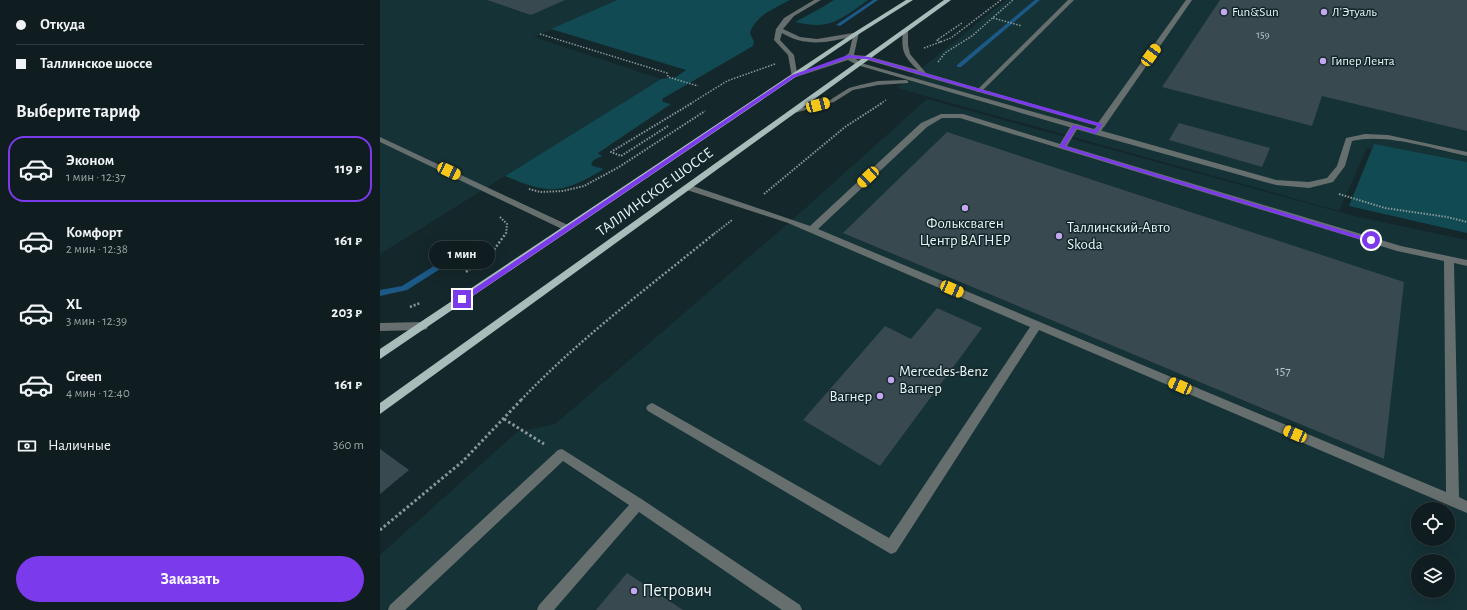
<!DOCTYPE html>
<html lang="ru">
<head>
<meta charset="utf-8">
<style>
  :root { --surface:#0f1d20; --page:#182629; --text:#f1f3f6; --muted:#9ba2a5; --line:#2f3b3e; --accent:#7c3aed }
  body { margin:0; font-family:"Alegreya Sans",sans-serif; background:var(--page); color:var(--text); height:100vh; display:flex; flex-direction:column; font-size:15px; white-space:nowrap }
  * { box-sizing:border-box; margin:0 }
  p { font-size:13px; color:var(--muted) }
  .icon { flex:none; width:22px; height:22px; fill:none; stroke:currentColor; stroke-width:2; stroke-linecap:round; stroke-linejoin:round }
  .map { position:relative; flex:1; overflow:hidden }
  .panel { display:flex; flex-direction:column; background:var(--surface); width:380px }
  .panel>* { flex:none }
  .guide { display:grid; align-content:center; height:88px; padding:0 16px; background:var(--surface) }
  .buttons { position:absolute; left:1031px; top:502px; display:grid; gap:8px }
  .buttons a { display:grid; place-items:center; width:44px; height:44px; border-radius:50%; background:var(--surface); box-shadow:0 4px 16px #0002,0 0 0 1px var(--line); font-size:20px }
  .end { position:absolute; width:18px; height:18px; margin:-9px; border:5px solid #7c3aed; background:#fff; box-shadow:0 0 0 2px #fff }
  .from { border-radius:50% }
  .bubble { position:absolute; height:28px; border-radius:14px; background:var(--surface); box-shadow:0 4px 16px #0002,0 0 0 1px var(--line); font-size:13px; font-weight:600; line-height:28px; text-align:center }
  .car { position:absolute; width:12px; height:24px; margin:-12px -6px; border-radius:5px; box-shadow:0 0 3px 1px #0007; background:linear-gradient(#f5c518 24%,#345 0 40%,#f5c518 0 76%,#345 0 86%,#f5c518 0) }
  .guide b { display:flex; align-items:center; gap:14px; height:38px; font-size:15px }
  .guide b+b { border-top:1px solid var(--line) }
  .guide i { width:10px; height:10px; background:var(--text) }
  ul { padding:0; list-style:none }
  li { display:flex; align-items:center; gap:12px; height:66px; margin:0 8px 6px; padding:0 8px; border:2px solid transparent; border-radius:16px }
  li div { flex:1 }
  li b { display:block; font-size:15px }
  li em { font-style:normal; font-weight:600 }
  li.on { border-color:var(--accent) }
  li>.icon { width:36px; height:36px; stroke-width:1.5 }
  h2 { padding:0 16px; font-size:18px; line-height:48px }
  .pay { display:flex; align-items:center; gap:10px; height:44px; padding:0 16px; font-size:15px }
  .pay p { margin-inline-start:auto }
  .button { display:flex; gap:8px; margin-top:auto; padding:8px 16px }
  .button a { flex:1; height:46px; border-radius:24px; background:var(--accent); color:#fff; font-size:16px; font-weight:600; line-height:46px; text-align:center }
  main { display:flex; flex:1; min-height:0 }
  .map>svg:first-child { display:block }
  .built { fill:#153236; fill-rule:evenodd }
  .green { fill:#114a52 }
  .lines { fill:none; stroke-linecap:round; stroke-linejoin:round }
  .stream { fill:#1c5987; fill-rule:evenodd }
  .building { fill:#384950 }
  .path-far3 { stroke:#889799; stroke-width:1.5; stroke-dasharray:1.5 1.5; stroke-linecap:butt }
  .path-far2 { stroke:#889799; stroke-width:2; stroke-dasharray:1.5 1.5; stroke-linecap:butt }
  .path-far1 { stroke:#889799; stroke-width:2.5; stroke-dasharray:2 2; stroke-linecap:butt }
  .path { stroke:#889799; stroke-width:3; stroke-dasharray:2.5 2.5; stroke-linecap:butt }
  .lane { fill:#666f6e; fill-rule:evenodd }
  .street { fill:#666f6e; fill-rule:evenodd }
  .primary { fill:#a8bcba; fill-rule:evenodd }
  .route { fill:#7c3aed }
  .poi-dot { fill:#c4a7f1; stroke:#14272a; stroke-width:1.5 }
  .labels { text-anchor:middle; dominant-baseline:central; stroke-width:3; stroke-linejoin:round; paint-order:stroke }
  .far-number-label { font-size:11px; fill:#bcc9cc }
  .far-poi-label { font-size:13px; fill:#e8f4f6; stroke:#14272a; text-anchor:start }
  .number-label { font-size:13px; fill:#bcc9cc }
  .street-label { font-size:15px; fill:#e8f4f6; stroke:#14272a }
  .poi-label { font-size:15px; fill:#e8f4f6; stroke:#14272a; text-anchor:start }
  .near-poi-label { font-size:18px; fill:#e8f4f6; stroke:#14272a; text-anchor:start }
</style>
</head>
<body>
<main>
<section class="panel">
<div class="guide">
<b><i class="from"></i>Откуда</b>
<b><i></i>Таллинское шоссе</b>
</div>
<h2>Выберите тариф</h2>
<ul>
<li class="on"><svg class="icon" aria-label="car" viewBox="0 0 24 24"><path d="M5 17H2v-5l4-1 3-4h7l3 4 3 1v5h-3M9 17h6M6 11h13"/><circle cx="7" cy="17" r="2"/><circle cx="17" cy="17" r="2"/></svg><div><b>Эконом</b><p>1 мин · 12:37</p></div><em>119 ₽</em></li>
<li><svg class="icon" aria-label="car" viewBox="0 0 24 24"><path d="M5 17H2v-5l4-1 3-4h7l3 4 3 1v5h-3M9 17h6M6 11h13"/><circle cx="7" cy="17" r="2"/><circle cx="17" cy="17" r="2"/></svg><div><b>Комфорт</b><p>2 мин · 12:38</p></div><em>161 ₽</em></li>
<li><svg class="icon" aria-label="car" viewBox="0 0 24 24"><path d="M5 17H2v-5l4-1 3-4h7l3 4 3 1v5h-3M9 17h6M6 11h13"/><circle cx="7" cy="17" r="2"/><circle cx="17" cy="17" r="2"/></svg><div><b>XL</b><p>3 мин · 12:39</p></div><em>203 ₽</em></li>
<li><svg class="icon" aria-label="car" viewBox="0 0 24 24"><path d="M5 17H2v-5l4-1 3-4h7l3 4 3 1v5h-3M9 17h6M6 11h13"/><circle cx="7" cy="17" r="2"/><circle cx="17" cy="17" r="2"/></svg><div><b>Green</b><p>4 мин · 12:40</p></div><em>161 ₽</em></li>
</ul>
<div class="pay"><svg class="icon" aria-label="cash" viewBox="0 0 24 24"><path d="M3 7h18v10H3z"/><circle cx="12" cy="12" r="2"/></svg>Наличные<p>360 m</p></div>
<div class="button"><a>Заказать</a></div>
</section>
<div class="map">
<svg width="1087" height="610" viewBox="0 0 1087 610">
  <rect width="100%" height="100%" fill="#14272a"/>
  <g class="built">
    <polygon points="0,0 237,0 154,37 281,79 0,254"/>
    <polygon points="626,0 1087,0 1087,168 987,148 959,211 517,88"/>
    <path d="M547 99 974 216 1087 240V610H0V555L137 432 175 424 411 221ZM1038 509H1068V539H1038ZM1038 561H1068V591H1038Z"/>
  </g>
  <g class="green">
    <path d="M237 0H410C395 8 375 16 370 33L374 42 373 46 282 99 283 102 291 104 218 153 222 156 214 160 211 164 213 166 224 169C182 194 170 195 125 176L281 79 296 77 306 70 171 29Z"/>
    <path d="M454 0H488C461 19 450 31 415 22L441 8Z"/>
    <polygon points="994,144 1087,162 1087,233 969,206"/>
  </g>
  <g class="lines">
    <g class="stream">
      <polygon points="493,0 498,0 460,26 456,25"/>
      <polygon points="655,0 660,0 581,67 577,67 577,65"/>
      <polygon points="94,241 100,241 101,243 27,290 0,296 0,290 22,286"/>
    </g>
  </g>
  <g class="building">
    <polygon points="107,0 185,0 151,15"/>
    <polygon points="840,0 1087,0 1087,131 942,96 932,126 782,87"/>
    <polygon points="799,123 890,148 882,167 789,140"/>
    <polygon points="567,132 1024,282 1004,459 463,233"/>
    <polygon points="557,308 602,328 500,466 423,420 505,326 531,339"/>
    <polygon points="0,449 29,470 0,494"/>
    <polygon points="247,573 303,610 216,610"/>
  </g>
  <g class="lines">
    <g class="path-far3">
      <polyline points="613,18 642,26"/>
      <polyline points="160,34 287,73 288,77 318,86"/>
      <polyline points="561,42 557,40 582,23"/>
      <polyline points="544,48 571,38 621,0"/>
      <polyline points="558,62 565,53 592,36 633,0"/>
      <polyline points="310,104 347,81 395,64"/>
      <polyline points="500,104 506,100"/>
    </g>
    <g class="path-far2">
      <polyline points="288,126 241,156 231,152 312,103"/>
      <polyline points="149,189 160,192 183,191 204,186 239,167 325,111"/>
      <polyline points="384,194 465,127 502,103"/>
      <polyline points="959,194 1005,208 1067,217 1087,222"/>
      <polyline points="120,217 127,224 126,234"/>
      <polyline points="334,234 352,220"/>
    </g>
    <g class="path-far1">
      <polyline points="86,272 111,254 126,233"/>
      <polyline points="30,307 40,303"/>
      <path d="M141 400C200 338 269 287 335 233"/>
    </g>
    <g class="path">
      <polyline points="124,419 164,444"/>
      <polyline points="0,530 83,461 142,399"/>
    </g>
    <g class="lane">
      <polygon points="688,0 694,0 601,92 597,92 597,90"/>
      <polygon points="806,0 812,0 724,127 718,127 718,123"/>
      <path d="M561 114H583L680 144 692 124H698L699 126 687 146 1021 246 1087 260V266L1074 263 1079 497 1087 501V513L659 330 516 552 511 554 268 411 266 408 268 405 272 403 276 405 509 538 650 327 408 223 304 189 303 187 307 184 310 185 430 226 541 123ZM562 118H580L1017 251 1064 261 1066 492 438 229 547 127Z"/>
      <path d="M713 130H719L896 180 929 182 947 178 957 166 966 138 985 134 1008 135 1087 152V156C1052 149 1007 133 972 141L965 166 953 182 929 188 896 185 713 134Z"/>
      <polygon points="0,137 190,226 191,228 190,230 184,230 0,142"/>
      <polygon points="43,322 47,323 48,326 47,329 43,330 0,331 0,323"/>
      <polygon points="182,449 263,500 420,605 422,610 402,610 259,512 174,610 157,610 159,605 249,505 183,461 25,610 8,610 10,605 178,450"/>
    </g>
    <g class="street">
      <path d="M434 0H441L414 16 403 29 420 37 437 39 479 32 474 55 487 56 538 70C523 56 521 50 523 30L528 29V45L530 54 546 73 725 125 719 134H713L477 65 468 60 416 77H412L408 55 394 40 396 29 404 18ZM402 33C424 47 449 43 473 36L469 53 461 59 417 73 414 55 400 40ZM476 59 487 60 717 126 714 129 481 63Z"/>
      <polygon points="526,80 528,81 528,83 498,85 473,90 454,102 411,114 407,112 450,100 469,88 480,85 498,81"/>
    </g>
    <g class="primary">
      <polygon points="526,0 533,0 479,34 0,359 0,349 475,32"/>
      <polygon points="564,0 571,0 0,414 0,403"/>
    </g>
  </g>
  <polygon class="route" points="468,55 489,57 723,124 716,134 696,128 685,146 994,240 989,242 679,147 693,125 715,130 718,126 487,59 469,58 415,77 85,301 80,301 80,298 412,75"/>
  <g class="poi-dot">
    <circle cx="844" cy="12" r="4"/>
    <circle cx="944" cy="12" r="4"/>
    <circle cx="943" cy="61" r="4"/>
    <circle cx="585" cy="208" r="4"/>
    <circle cx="679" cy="236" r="4"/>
    <circle cx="511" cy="380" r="4"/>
    <circle cx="500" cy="396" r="4"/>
    <circle cx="254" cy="591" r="4"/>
  </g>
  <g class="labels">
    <g class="far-number-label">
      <text x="883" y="34">159</text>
    </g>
    <g class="far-poi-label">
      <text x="852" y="12">Fun&amp;Sun</text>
      <text x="952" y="12">Л'Этуаль</text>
      <text x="951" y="61">Гипер Лента</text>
    </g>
    <g class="number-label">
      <text x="903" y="371">157</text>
    </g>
    <g class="street-label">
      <text transform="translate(275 192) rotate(-36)">ТАЛЛИНСКОЕ ШОССЕ</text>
    </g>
    <g class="poi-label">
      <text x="585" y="223" text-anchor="middle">Фольксваген<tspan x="585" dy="17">Центр ВАГНЕР</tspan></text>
      <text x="687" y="227">Таллинский-Авто<tspan x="687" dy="17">Skoda</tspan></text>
      <text x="519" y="371">Mercedes-Benz<tspan x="519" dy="17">Вагнер</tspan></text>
      <text x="492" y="396" text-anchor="end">Вагнер</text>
    </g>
    <g class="near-poi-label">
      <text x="262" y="591">Петрович</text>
    </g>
  </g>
</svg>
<div class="buttons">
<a><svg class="icon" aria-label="locate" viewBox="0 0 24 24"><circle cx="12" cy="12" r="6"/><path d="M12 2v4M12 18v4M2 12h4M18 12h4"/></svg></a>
<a><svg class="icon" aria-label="layers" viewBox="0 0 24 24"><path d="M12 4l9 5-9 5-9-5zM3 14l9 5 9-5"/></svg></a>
</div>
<i class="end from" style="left:991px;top:240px"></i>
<i class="end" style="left:82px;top:299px"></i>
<div class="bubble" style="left:49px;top:241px;width:66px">1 мин</div>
<i class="car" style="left:771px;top:55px;rotate:36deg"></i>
<i class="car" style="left:438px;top:105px;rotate:75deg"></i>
<i class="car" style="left:69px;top:171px;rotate:115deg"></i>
<i class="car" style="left:488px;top:177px;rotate:227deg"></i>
<i class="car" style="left:572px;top:289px;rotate:113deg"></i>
<i class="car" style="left:800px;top:386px;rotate:293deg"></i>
<i class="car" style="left:915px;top:434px;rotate:293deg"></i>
</div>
</main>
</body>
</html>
